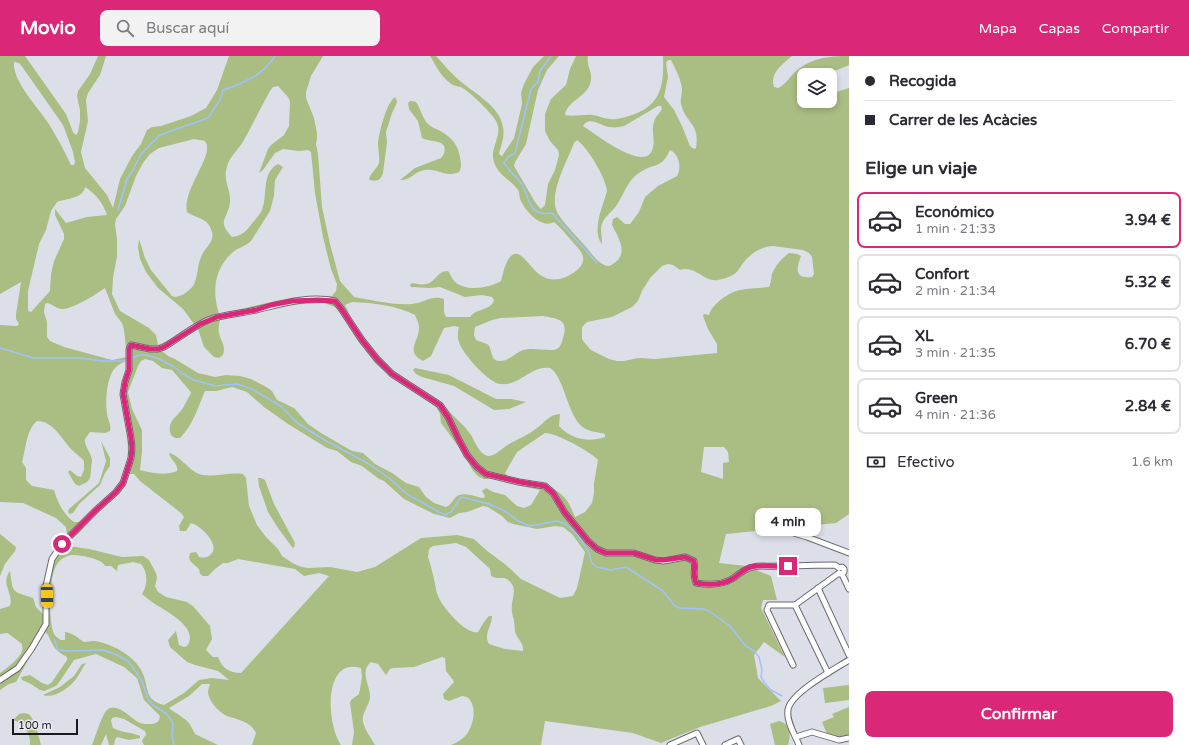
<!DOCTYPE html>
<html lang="es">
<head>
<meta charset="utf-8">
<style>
  :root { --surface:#fff; --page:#f2f2f3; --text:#2b2b33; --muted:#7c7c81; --line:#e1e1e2; --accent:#db2777 }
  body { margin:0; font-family:"Varela Round",sans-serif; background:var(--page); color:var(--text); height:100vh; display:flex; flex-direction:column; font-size:15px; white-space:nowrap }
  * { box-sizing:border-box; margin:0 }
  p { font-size:13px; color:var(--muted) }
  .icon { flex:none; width:22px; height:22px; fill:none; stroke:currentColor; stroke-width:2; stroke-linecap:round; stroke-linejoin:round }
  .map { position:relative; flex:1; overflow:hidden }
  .side { display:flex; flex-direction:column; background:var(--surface); width:340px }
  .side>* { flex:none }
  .guide { display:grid; align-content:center; height:88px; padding:0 16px; background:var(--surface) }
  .fabs { position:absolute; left:797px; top:12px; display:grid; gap:8px }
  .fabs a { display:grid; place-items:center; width:40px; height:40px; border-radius:8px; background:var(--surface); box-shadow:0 2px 6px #0003; font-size:20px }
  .scale { position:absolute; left:12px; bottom:10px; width:66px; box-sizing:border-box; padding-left:4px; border:2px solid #1a1a1e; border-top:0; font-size:11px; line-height:14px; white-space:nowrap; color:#1a1a1e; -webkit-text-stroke:3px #ebecf6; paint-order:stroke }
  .end { position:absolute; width:18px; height:18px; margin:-9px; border:5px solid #db2777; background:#fff; box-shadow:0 0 0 2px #fff }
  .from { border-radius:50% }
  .bubble { position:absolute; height:28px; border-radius:8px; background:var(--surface); box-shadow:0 2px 6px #0003; font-size:13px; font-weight:700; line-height:28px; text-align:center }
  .car { position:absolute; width:12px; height:24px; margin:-12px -6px; border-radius:5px; box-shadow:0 0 3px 1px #0007; background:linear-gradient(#f5c518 24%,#345 0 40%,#f5c518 0 76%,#345 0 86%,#f5c518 0) }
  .guide b { display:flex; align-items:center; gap:14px; height:38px; font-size:15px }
  .guide b+b { border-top:1px solid var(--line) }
  .guide i { width:10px; height:10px; background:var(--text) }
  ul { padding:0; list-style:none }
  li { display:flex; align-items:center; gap:12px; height:56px; margin:0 8px 6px; padding:0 8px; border:2px solid var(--line); border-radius:8px }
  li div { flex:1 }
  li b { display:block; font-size:15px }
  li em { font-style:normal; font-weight:700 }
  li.selected { border-color:var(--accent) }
  li>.icon { width:36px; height:36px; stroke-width:1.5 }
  h2 { padding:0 16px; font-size:18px; line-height:48px }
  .pay { display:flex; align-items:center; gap:10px; height:44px; padding:0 16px; font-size:15px }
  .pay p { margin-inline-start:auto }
  .primary-button { display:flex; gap:8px; margin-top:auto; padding:8px 16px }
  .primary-button a { flex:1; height:46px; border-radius:8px; background:var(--accent); color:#fff; font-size:16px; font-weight:700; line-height:46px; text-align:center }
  header { display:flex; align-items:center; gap:24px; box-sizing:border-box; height:56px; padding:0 20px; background:var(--accent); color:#fff }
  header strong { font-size:19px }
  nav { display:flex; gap:22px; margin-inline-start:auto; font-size:14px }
  .search { width:280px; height:36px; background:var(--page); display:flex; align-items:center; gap:10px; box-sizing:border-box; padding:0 14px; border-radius:8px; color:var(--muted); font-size:15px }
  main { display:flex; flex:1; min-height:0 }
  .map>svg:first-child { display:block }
  .green { fill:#aabd83; fill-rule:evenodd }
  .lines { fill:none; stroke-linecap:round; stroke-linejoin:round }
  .stream { stroke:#9fc4fd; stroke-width:1.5 }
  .minor-casing { stroke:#696a72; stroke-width:7 }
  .minor { stroke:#fff; stroke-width:5 }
  .route { stroke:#db2777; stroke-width:5 }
</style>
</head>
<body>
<header>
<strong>Movio</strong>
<div class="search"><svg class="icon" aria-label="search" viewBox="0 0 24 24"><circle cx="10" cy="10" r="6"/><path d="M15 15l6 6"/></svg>Buscar aquí</div>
<nav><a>Mapa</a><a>Capas</a><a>Compartir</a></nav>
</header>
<main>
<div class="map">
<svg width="849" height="689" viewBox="0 0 849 689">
  <rect width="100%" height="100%" fill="#dddfe8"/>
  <g class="green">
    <path d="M0 0H25L66 58 73 76 76 79 78 76 80 65V54L77 40 78 35 90 18 98 0H106L100 19 88 37 86 44 88 65 81 96 85 112 107 139 113 152 120 123 132 100 141 88 147 74 152 71 161 70 191 60 206 52 217 34 229 0H323L311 20 306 36V42L314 62 317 77V83L316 88 318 98 322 151 330 188 340 225 354 241C371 244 401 251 417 247 427 245 433 239 444 243V256L446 261H470C476 252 491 255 494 244L492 241 482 239 465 241 440 231 429 232 411 231 410 229 412 227C417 228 422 229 426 228 435 227 437 215 448 215 450 218 452 223 455 226 467 236 489 232 501 225 503 218 506 201 514 198 528 195 534 231 563 222 572 219 588 209 582 198 580 193 574 188 571 184 565 177 560 171 554 166 542 173 526 156 521 145 519 142 520 137 518 134 518 133 514 130 514 129 505 121 494 114 493 101 492 89 503 77 496 65 492 57 469 35 461 31 457 30 453 30 450 27 440 20 436 9 430 0H436C444 9 451 17 460 25 474 37 500 50 503 71 505 81 501 89 499 98L502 100 514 82 522 48 521 37 524 28 533 11 544 0H559L547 14 538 34 526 88 515 106 514 110 535 146 538 150 541 153 545 149 548 128 555 114 559 99 558 94 550 85 545 75V58L551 43 566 29 570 13 576 0H588C586 11 594 17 590 28 586 41 567 45 565 59 574 61 584 58 593 59 599 60 605 63 611 63 618 64 625 61 632 59 662 49 664 28 663 0H792C783 8 769 17 774 31L778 32C785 29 789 22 794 17 810 2 828 0 849 0V9C831 17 824 19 804 19V45H830V38L849 32V458L836 467 726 478 719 507 746 510 771 520 777 544H763L761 552 785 601 764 586 754 599 758 622 781 645 771 650 700 671 661 687 633 677 545 665 541 689H451C455 687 460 685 463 682 473 674 479 650 467 641L462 640 449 645 444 643 443 638 454 626 453 624 446 615 445 602 442 601 414 611 393 612 390 613 386 619 378 608 371 606C360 615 369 628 370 639 371 648 361 657 363 666 365 674 371 682 375 689H352L354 676 350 647 351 644 359 638 362 621 361 612C322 601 327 670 341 689H252L256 677C250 664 236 664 225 659 218 655 209 645 208 637 208 634 209 631 210 628H202L189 640 169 652C174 656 178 658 183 662 189 665 192 672 195 678L218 689H144L142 685 144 681 146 679 145 675 124 663 116 661 112 662 111 665 113 672C122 677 132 676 140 680V682L129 684 117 681 115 684 114 689H109L106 678 101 689H92C95 682 102 658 107 654 117 645 131 663 140 667 143 668 148 668 152 668 157 667 159 666 160 660L144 644 137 622 124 611 96 598 74 604 60 625 56 630 44 635 40 634 31 628 22 624 21 621 30 619 42 627 48 629 52 626 67 604V601C61 598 55 594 52 587 49 583 50 579 45 576L38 586 16 626 9 628 0 634V617C5 614 21 601 22 595 23 593 22 591 22 588L9 578 7 577 0 578V553L10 550C14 537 0 528 10 515 13 538 12 535 33 542L36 551 43 558 45 526 62 485 67 479 66 471 56 462 23 447 0 446V269L17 270 19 268 16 263V258L21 226 0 238ZM668 4H671L672 6C676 14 681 23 682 33 682 38 680 44 681 48 686 68 700 67 696 92L694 93 690 90 682 70 674 54 664 41 668 21 666 7ZM14 6 19 7 23 12 63 69 73 96 75 106 74 109H71C65 96 58 83 50 70 40 53 12 26 14 6ZM278 30 288 41 290 45 289 70 284 79 271 89 268 93 259 117 263 114 275 97 283 93 299 95 308 94 311 96 315 137 323 181 331 213 337 228 336 235 332 240 295 241 275 245 219 258C212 236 214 213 232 197 237 192 245 191 251 185L270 155 274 140 275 124 283 111 278 108C261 117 268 139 262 154 259 160 254 165 250 170 246 176 240 180 232 181 216 164 228 164 230 146 231 135 224 126 226 115 228 101 237 96 244 84 253 68 261 51 270 35L273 31ZM658 50H661L662 53C659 58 655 61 654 66 651 74 655 83 653 91 648 120 594 77 583 70 589 59 601 70 610 71 615 72 619 71 624 70ZM194 83 205 85 207 89V95C203 113 183 138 187 156 197 163 208 161 212 176 215 186 204 192 201 201 197 210 198 222 193 230 188 236 182 240 175 241L172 240 151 214 145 202 139 183 138 191 140 203 146 216 158 232 183 253 194 268 170 284 158 289 156 279 149 272 120 255 112 238 113 222 117 200V183L115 168 116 163 125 150 136 120 143 107 150 98 159 92ZM577 84C588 92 606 122 607 135 603 150 591 175 602 188 602 183 601 177 601 172 602 161 614 155 618 147 625 136 628 124 639 117 653 107 662 113 670 94 679 98 682 112 677 120L658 130 645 141 639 156 630 168H625L617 161 613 163 612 169C619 183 631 200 609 210 600 210 592 198 586 191 577 180 566 170 558 158 547 139 568 104 574 87ZM85 131C96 138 103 147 107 159L87 161 66 167 55 153V159L64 178V183L54 205 51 218 50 235 31 256 28 255V235L39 188 46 174 51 155 57 146C67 142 83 143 85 131ZM773 190 803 194 809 197 812 201 814 218 812 221C793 223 797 211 801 200L797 198 789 197C782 202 775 210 772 218 771 223 771 227 769 231 759 232 750 232 740 234 729 236 712 248 709 259L704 258 703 260 708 273 717 288V297L655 303 638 302 624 305H617L609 303 591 294 584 286 582 283V271L587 266 612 261 632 251 638 245 642 235 650 222 662 210 668 208 673 209 680 214C696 209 704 227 718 224 723 223 729 221 733 219 738 216 740 211 743 207 751 197 761 191 773 190ZM105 232 115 258 122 267 124 274 127 301 112 304 64 291 50 285 47 281V266L44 256 45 248 47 247C52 248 57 253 62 253 71 254 97 238 105 232ZM352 246C374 247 395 249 415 259 416 262 419 267 419 271 420 285 404 295 423 305L431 300 444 272 454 270 459 271C458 275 457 281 459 286 462 297 489 328 501 328 520 330 531 309 550 312 565 321 567 361 584 372 590 376 598 376 605 378V381C588 387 571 383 559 370L560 358C550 358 544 367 537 372 526 381 513 384 502 393 498 396 494 400 488 400 480 399 475 386 471 379 463 367 452 360 444 349L393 314 368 288 355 270 345 249ZM324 247 335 251 341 258 357 284 376 308 388 318 436 351 440 358 441 367 461 394 473 415 479 421 484 423H494L507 427 540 434 531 449 524 452 517 450 505 439 493 436 486 432 482 435 485 440 484 442C475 441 462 434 455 442 452 445 451 449 446 451L434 447 426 441 419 431 406 427 392 417 375 408 363 397 352 395 321 377 308 368 294 352 277 344 272 335 268 332 251 323 240 320 226 319 215 321 198 317 175 303 168 300 162 295 198 273 204 291 214 301 219 302 223 299C226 289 221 286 219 277 218 273 219 268 220 264L287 249ZM543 260C558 263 569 263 563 282 562 285 561 291 557 293 551 296 533 291 523 294 513 298 503 311 493 302 488 285 491 290 476 284L474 279 475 271 492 264 501 262ZM145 303 153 305 162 312 172 314 190 335 191 337C188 342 186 347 183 352 176 362 166 366 171 379L175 382H180C193 369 198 351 205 335H216L232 331 247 336 264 351 288 368 327 392 337 395 351 406 362 410 379 423 384 425 404 443 434 458 450 462 459 457 467 456 483 450 488 451 502 460 508 466 513 468 537 473 555 470 563 471 572 478 585 496 577 532 573 540 560 542 521 523 506 509 486 494 474 483 457 479 421 482 375 511 357 516 330 511 308 512 302 511 294 508 282 500 278 493 266 481 257 469 249 450 246 422 243 418C230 416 216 421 203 419 190 417 180 399 169 397 170 404 179 408 177 415 166 420 151 417 140 414L142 396V374L132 353 128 336 138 310 141 305ZM128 304C127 317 120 328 121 340 121 354 126 368 127 382 133 425 109 440 81 466H74C63 458 58 447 54 434L32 430 26 424V412L22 406C26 393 26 374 37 365 54 365 62 384 72 394 76 398 80 400 84 405V414L81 421 77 420 70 414 68 416 75 428 79 430C90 425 90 425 91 414 91 410 92 407 92 404 91 396 84 390 85 383L90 376 105 377 110 375C112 369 107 363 107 357 105 344 107 319 116 311 119 308 124 306 128 304ZM545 377C557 377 591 396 598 404L594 427V437L592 447 585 456 575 461C572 454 569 446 564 441 550 426 527 425 508 420L505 417 517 396ZM704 391H724L728 396 729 406 723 407V423L701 416ZM129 418H134L140 425 181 457 184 461 179 470 180 475H186L191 467C200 469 221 489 211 498 208 502 204 502 199 501L196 496 190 497 189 502 191 506 199 513 200 518 203 520H208L215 513 223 507H228L238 503 295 513 304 520 319 517 329 520 241 617C229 617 222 612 218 601H213L206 594 212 583 210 570 193 550 187 546 166 541 158 536 155 530 157 522 156 517 149 504 143 500 122 501 89 493 69 490 68 488 71 483 79 477ZM456 487 466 491 488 511 490 513 491 520 496 522H505C521 531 510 542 512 556 512 559 514 562 514 565 515 569 514 574 516 578 518 584 524 587 523 595L505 593 489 588C483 578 492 570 492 560H489L484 566 478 576C466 579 442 551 438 540 436 536 436 532 435 528 433 519 431 509 428 501L429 493 433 490ZM71 499C79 499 102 502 105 510H111L117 515 118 509 133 506 141 508C148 517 148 528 142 538 146 541 150 545 155 548 166 555 200 572 187 590L184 591 179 589 176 575 168 584 170 591 187 606 195 609 218 615 229 624 212 622 199 624 184 637 164 649C144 644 149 632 143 618 137 601 110 586 93 585 90 585 88 586 84 586 78 582 73 577 65 576V584H61C58 582 56 581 54 578 48 563 49 523 56 510 59 504 64 501 71 499Z"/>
    <path d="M395 41 397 45 396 49 392 57 386 76 387 86 383 117C381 124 377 126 370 124L369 123C371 116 377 113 379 107 380 101 378 94 378 88 379 76 386 48 395 41Z"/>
    <path d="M410 45H412L416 46C421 53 422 62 428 68 432 72 438 73 442 76 452 82 458 89 460 101 461 107 462 111 459 116 445 122 438 112 425 114 415 115 410 125 400 124L415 112 441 102C446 97 447 88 438 86 432 84 428 85 422 82L418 65 409 53 408 47Z"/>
    <polygon points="415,312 449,319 496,343 511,343 526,346 509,353 494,354 454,330 422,321 416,318 413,314"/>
    <polygon points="101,385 110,402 110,410 105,417 100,429 79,448 73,457 69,458 68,455 69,453 99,427 106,405"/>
    <polygon points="258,422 261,422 265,424 274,448 295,487 294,492 292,491 278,472 268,456 259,430"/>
    <polygon points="0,478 16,491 15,495 5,508 0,520"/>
    <path d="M86 607C82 612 80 618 76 623 69 632 54 643 43 639L60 631 74 620 82 608Z"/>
    <polygon points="849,629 849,644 825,647 823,632"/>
    <path d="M849 651V680C841 683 835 681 827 678L822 666 834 661 832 658Z"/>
    <path d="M24 657 29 658 32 662 37 674 41 689H30C31 678 24 667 13 664L19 658Z"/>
    <path d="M779 665C791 668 791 679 788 689H775L770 668Z"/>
  </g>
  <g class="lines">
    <g class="stream">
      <path d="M551 0 540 15 538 26 531 33 515 97 508 101 504 107C509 115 516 120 521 127 530 141 527 161 552 157L597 207"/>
      <path d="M118 154 127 123 133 114 141 98 160 79 208 62 220 44 223 34C244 27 263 19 275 0"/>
      <polyline points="0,292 34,302 80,302 103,305 124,305 139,299 146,299 157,302 173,310 183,318 194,324 215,330 237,328 252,333 282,351 296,366 321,382 369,408 389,422 407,438 439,456 445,459 451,456 461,441 489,448 505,455 518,465 530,470 557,465 565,468 573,474 579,481 588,495 592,507 596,511 611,514 626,511 663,535 675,550 680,552 703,553 709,555 730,570 746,590 754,595 759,601 762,614 761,621 764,626 771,634 782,640"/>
      <polyline points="54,583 58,594 68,595 103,594 117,599 128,605 141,623 148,643 153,649 167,658 173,667 172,679 174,689"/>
    </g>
    <defs>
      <g id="minor">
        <polyline points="784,474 807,481 849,497"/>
        <polyline points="840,518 842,518 849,533"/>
        <polyline points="818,532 849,599"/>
        <polyline points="795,549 828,617"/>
        <polyline points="793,609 767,554 769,549 795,549 839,517"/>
        <path d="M0 624 18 612 32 592 46 568V530L52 503 62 488 96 454 116 436 123 427 131 402 132 392 131 382 123 338 125 326 129 314V293L131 289 150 293H158L164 291C178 283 192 271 208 264 224 258 240 258 256 254 281 248 309 239 335 245L340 251 362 284 377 303 392 318 440 349 448 361 459 384 467 399 477 411 486 418 519 426 545 430 553 437 565 457 588 485 597 493 606 497H634L655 504 664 505 685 501 694 505C696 515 692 517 696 527 707 529 721 529 732 523 739 519 744 512 753 511 761 509 769 511 777 510 797 510 816 509 835 509L839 512 842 511 844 513V516L842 518"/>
        <polyline points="796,681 812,676 839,684 849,682"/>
        <polyline points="670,689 697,677 703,689"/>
        <polyline points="725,689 738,683 741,689"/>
        <path d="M799 689C795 679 786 665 788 654 790 637 835 613 849 604"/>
      </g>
    </defs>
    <use href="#minor" class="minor-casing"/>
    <use href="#minor" class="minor"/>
  </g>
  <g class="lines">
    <path class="route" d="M62 488 96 454 116 436 123 427 131 402 132 392 131 382 123 338 125 326 129 314V293L131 289 150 293H158L164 291 200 268 217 261 256 254 271 249 292 245 318 244 335 245 340 251 362 284 377 303 392 318 440 349 448 361 459 384 467 399 477 411 486 418 520 426 545 430 553 437 565 457 588 485 597 493 606 497H634L656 504H664L685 501 694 505C696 515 692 517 696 527 707 529 722 529 732 523 739 519 743 513 751 511 762 508 776 511 788 510"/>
  </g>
</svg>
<div class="fabs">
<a><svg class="icon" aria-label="layers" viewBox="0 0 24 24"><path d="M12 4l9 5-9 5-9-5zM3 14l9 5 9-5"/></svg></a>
</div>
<div class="scale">100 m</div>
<i class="end from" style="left:62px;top:488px"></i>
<i class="end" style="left:788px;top:510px"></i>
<div class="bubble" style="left:755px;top:452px;width:66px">4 min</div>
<i class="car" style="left:47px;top:540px;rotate:179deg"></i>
</div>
<section class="side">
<div class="guide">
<b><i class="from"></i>Recogida</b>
<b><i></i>Carrer de les Acàcies</b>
</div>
<h2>Elige un viaje</h2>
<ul>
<li class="selected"><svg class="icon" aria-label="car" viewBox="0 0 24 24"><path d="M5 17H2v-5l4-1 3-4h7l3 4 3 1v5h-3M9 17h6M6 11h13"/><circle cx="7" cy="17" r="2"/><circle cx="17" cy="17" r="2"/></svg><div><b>Económico</b><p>1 min · 21:33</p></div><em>3.94 €</em></li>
<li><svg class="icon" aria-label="car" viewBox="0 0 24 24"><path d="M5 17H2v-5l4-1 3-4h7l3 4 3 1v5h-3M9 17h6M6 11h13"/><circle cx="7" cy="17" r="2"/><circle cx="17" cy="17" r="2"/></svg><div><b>Confort</b><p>2 min · 21:34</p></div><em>5.32 €</em></li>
<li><svg class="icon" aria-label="car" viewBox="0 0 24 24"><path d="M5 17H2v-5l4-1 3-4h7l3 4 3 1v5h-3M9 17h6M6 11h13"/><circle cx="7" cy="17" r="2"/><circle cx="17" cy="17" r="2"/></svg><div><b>XL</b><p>3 min · 21:35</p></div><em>6.70 €</em></li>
<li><svg class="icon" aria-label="car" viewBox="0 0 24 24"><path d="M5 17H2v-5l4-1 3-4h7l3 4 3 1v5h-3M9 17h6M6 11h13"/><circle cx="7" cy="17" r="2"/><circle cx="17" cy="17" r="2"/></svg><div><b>Green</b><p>4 min · 21:36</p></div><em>2.84 €</em></li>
</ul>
<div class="pay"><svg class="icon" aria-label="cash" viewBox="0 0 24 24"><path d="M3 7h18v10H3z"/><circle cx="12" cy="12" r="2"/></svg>Efectivo<p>1.6 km</p></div>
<div class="primary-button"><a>Confirmar</a></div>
</section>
</main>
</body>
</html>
